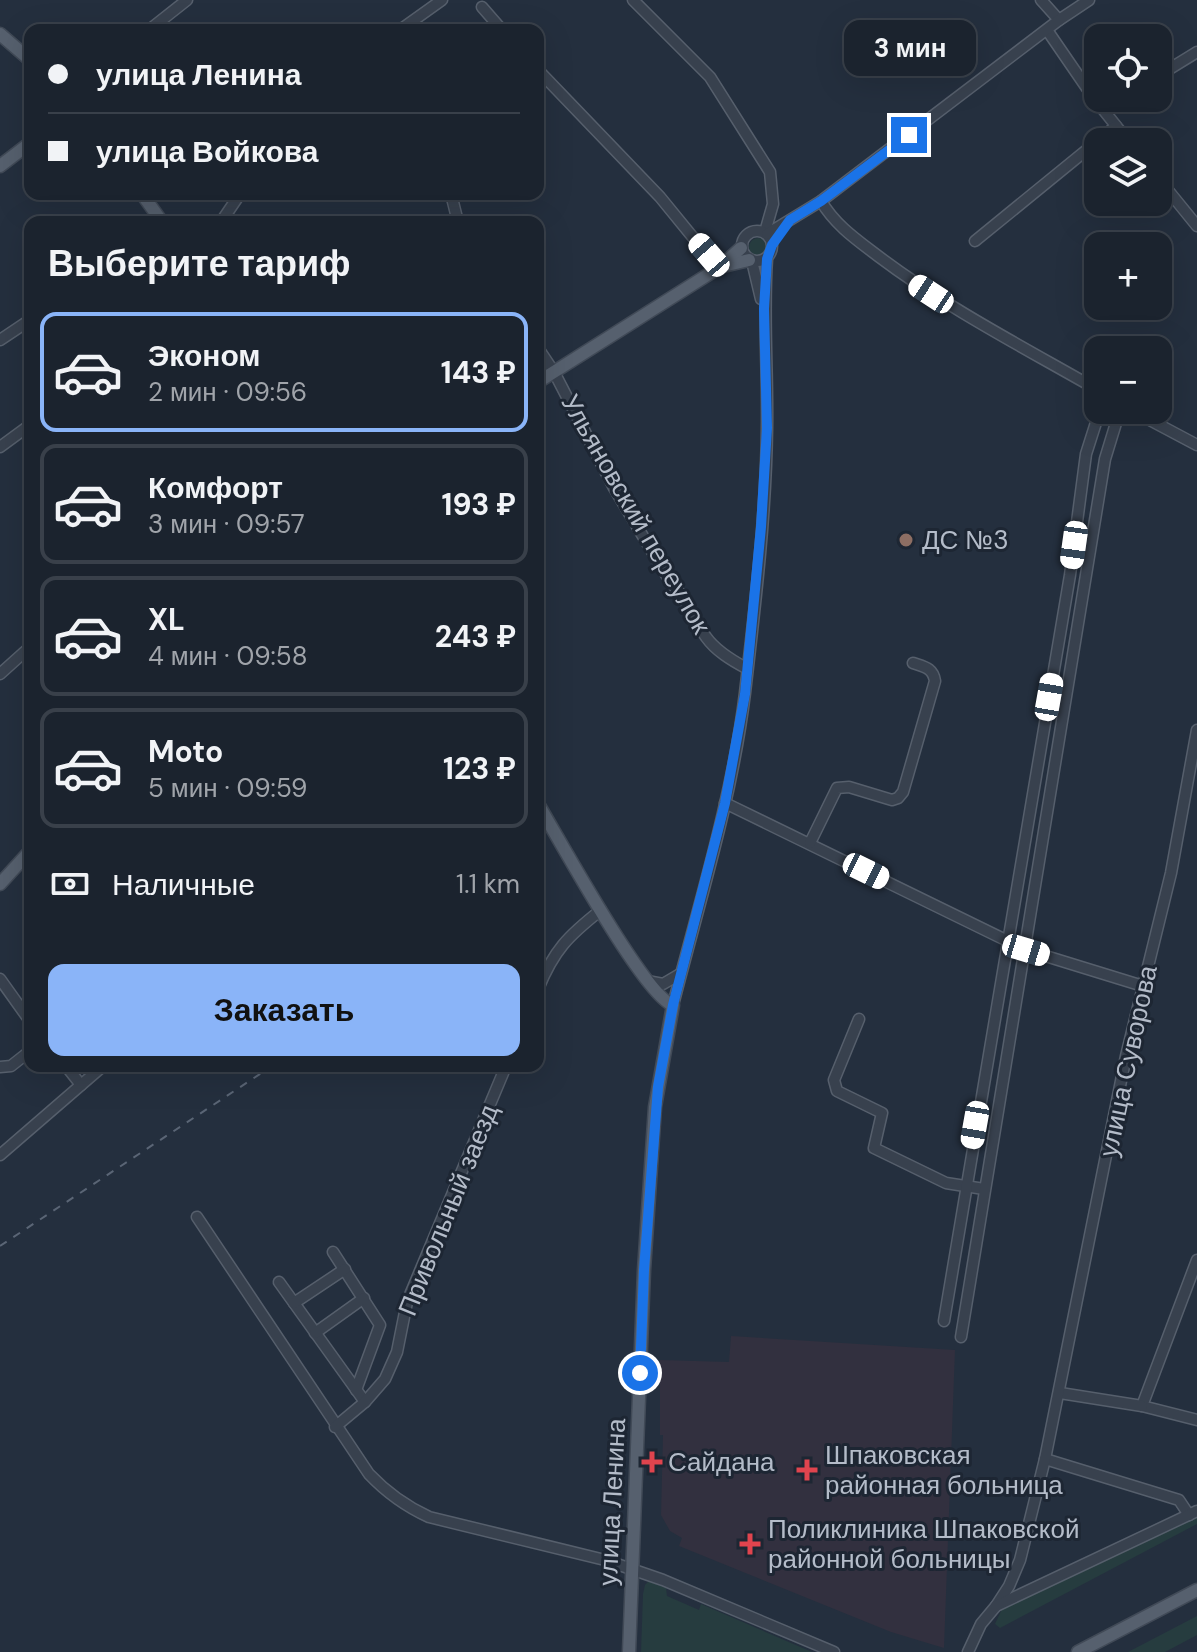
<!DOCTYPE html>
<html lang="ru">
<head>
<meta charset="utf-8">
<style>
  :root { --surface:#1b232e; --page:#242b36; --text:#f1f3f6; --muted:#a0a4aa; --line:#39404a; --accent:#8ab4f8 }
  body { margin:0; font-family:"DM Sans",sans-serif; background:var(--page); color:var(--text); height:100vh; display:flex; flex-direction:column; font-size:30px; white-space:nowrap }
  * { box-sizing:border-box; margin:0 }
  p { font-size:26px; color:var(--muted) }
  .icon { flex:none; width:44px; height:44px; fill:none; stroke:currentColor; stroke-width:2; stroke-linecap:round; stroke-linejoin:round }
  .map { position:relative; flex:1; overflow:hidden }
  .drawer { position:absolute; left:24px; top:216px; width:520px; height:856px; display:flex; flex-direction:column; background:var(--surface); border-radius:16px; box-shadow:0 8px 32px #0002,0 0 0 2px var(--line) }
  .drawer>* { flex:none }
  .guide { position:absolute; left:24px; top:24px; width:520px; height:176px; border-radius:16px; box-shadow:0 8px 32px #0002,0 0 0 2px var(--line); display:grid; align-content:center; height:176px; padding:0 24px; background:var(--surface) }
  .fabs { position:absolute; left:1084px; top:24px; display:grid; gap:16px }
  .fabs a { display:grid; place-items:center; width:88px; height:88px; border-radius:16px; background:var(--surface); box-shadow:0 8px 32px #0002,0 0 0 2px var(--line); font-size:40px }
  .end { position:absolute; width:36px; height:36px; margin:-18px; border:10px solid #1a73e8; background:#fff; box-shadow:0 0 0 4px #fff }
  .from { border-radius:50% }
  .bubble { position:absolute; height:56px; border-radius:16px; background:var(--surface); box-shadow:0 8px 32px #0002,0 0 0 2px var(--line); font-size:26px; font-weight:700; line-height:56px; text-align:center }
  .car { position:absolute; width:24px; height:48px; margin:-24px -12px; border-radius:10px; box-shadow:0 0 6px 2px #0007; background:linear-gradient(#fff 24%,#345 0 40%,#fff 0 76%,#345 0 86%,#fff 0) }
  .guide b { display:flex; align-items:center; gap:28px; height:76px; font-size:30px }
  .guide b+b { border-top:2px solid var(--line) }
  .guide i { width:20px; height:20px; background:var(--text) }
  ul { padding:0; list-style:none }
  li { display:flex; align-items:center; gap:24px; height:120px; margin:0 16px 12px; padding:0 8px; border:4px solid var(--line); border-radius:16px }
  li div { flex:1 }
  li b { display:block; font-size:30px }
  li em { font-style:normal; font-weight:700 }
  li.active { border-color:var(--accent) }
  li>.icon { width:72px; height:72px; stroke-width:1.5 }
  h2 { padding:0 24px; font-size:36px; line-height:96px }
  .pay { display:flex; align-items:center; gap:20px; height:88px; padding:0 24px; font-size:30px }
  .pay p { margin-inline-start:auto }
  .button { display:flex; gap:16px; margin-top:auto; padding:16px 24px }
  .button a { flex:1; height:92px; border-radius:16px; background:var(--accent); color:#111; font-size:32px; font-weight:700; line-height:92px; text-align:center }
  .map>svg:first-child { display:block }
  .medical { fill:#32303f }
  .green { fill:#263c3f }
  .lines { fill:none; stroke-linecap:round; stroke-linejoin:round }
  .minor-casing { stroke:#565f6c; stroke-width:13 }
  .major-casing { stroke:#414a57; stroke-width:15 }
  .minor { stroke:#38414e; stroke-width:10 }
  .major { stroke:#56606e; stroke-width:12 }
  .rail { stroke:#5a6575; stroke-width:2; stroke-dasharray:8 8; stroke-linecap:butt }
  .route { stroke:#1a73e8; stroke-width:10 }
  .education-dot { fill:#8d6e63; stroke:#1d2633; stroke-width:3 }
  .health-dot { fill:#e0444e; stroke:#1d2633; stroke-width:3 }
  .labels { text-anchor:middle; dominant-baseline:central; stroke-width:6; stroke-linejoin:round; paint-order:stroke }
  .street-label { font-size:26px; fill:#b4bcc9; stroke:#1d2633 }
  .poi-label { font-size:26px; fill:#b4bcc9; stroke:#1d2633; text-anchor:start }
</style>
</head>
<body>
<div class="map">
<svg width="1197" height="1652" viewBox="0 0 1197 1652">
  <rect width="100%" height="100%" fill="#242f3e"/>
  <polygon class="medical" points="731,1336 955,1350 944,1648 891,1632 679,1546 682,1538 670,1531 661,1515 663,1435 660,1435 660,1360 729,1362"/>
  <g class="green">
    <circle cx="758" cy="247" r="9"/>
    <polygon points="1197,1513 1197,1524 1000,1628 995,1624 1002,1609"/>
    <polygon points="649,1581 666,1588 667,1596 699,1610 701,1604 812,1652 641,1652 643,1594 645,1585"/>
    <polygon points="1197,1616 1197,1635 1165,1652 1128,1652"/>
  </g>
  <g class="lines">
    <defs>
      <g id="minor">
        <polyline points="633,0 710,77 770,172 773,204 765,232"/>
        <polyline points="1041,0 1059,20"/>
        <polyline points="482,7 502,30"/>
        <polyline points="149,30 187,0"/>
        <polyline points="400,30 442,0"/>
        <polyline points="1047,30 1093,97 1129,142"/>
        <polyline points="538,70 660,197 718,268"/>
        <polyline points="1158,76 1197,52"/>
        <polyline points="1103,109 1122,98"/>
        <polyline points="1158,178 1197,226"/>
        <polyline points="451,194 458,222"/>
        <path d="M821 201C835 225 857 240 878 256 947 308 1023 347 1098 390"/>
        <polyline points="221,222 240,194"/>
        <circle cx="757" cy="246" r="15"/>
        <polyline points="767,234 821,201 1059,20 1089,0"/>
        <polyline points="975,241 1116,126"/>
        <polyline points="752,261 761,299"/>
        <polyline points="0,340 30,320"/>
        <path d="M538 348 554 372 614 488 671 583C688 599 692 619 706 637 716 651 731 660 746 668"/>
        <polyline points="1131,410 1197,445"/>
        <polyline points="0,447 30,425"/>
        <polyline points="0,674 30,647"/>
        <polyline points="725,803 1026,950 1143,986"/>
        <polyline points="538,828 548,820"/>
        <path d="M810 843 837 788 849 787 892 800 898 798 903 792 935 681C933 668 925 667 913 663"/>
        <polyline points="0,979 30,1021"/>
        <polyline points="647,981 663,984 680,974"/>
        <path d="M538 989C554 950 568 936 601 910"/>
        <path d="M673 1005C699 903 732 799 745 693 755 606 766 516 767 428 768 371 763 315 767 259"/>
        <polyline points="859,1019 834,1080 837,1091 882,1113 874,1148 946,1183 984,1189"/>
        <polyline points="66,1066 81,1085"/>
        <polyline points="0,1067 11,1066 30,1051"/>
        <polyline points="0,1155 103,1066"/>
        <path d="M197 1217 369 1474C387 1493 405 1506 429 1517L605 1560 663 1580 834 1652"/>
        <polyline points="333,1252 380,1325 356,1390"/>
        <polyline points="1197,1260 1142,1406 1197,1420"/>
        <polyline points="279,1282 365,1402"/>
        <polyline points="294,1303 345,1269"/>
        <polyline points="944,1321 1070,575 1086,454 1100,410"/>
        <polyline points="315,1333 364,1298"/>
        <polyline points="961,1337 1105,459 1120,410"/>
        <polyline points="1060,1393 1142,1406"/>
        <polyline points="335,1427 365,1402 385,1379 397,1352 407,1302 506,1066"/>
        <polyline points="1045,1459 1179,1500 1189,1515"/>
        <polyline points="996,1606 1009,1586 1020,1560 1045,1459 1126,1056 1171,873 1197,730"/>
        <polyline points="968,1652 981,1624 996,1606 1197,1511"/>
      </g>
      <g id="major">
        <polyline points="0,34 30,60"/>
        <polyline points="0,166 30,143"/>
        <polyline points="142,194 162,222"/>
        <polyline points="723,266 749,260"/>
        <polyline points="538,382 720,267 741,248"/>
        <path d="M538 804C558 837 645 997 673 1005L655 1107 644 1270 629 1652"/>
        <polyline points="0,884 30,851"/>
        <polyline points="1078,1652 1197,1590"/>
      </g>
    </defs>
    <use href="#minor" class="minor-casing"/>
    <use href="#major" class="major-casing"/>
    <use href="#minor" class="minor"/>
    <use href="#major" class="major"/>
    <polyline class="rail" points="0,1246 272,1066"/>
  </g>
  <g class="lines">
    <polyline class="route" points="640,1373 644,1270 658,1087 673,1005 725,803 745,694 761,527 767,428 764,309 767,259 772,245 790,220 821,201 909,135"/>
  </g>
  <circle class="education-dot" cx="906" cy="540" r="8"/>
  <g class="health-dot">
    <path d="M648 1450h8v8h8v8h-8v8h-8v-8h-8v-8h8z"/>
    <path d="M803 1458h8v8h8v8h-8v8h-8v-8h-8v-8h8z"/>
    <path d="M746 1532h8v8h8v8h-8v8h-8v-8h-8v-8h8z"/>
  </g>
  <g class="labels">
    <g class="street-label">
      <text transform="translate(636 514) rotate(60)">Ульяновский переулок</text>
      <text transform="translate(1128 1061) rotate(-78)">улица Суворова</text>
      <text transform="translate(448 1210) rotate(-68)">Привольный заезд</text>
      <text transform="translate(612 1502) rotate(-87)">улица Ленина</text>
    </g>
    <g class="poi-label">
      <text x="922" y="540">ДС №3</text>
      <text x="825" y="1455">Шпаковская<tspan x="825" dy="30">районная больница</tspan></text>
      <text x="668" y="1462">Сайдана</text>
      <text x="768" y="1529">Поликлиника Шпаковской<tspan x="768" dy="30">районной больницы</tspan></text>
    </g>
  </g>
</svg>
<div class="fabs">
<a><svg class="icon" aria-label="locate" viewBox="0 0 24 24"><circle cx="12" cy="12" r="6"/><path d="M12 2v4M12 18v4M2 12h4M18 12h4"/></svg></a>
<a><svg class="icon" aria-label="layers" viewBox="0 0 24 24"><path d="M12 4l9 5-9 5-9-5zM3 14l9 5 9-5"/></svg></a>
<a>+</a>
<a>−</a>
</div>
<i class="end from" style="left:640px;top:1373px"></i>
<i class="end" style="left:909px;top:135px"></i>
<div class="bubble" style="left:844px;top:20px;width:132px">3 мин</div>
<i class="car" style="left:709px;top:255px;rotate:319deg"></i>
<i class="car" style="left:931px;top:294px;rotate:303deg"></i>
<i class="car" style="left:1074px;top:545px;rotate:188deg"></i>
<i class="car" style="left:1049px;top:697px;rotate:10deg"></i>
<i class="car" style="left:866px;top:871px;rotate:116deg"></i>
<i class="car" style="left:1026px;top:950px;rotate:107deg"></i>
<i class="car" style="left:975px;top:1125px;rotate:190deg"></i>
<div class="guide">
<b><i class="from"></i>улица Ленина</b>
<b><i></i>улица Войкова</b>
</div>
<section class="drawer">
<h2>Выберите тариф</h2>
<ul>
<li class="active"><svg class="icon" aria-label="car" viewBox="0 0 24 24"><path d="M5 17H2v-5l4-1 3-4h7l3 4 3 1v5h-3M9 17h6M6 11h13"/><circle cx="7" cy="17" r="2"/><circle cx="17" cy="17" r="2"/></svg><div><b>Эконом</b><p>2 мин · 09:56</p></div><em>143 ₽</em></li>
<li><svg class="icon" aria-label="car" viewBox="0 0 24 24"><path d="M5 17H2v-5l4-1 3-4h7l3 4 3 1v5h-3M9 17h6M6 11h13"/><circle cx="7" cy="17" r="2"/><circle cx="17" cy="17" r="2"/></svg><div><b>Комфорт</b><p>3 мин · 09:57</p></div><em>193 ₽</em></li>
<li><svg class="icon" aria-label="car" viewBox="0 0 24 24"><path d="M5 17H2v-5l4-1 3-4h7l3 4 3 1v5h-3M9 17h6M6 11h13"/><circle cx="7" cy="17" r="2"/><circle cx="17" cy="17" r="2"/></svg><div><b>XL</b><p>4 мин · 09:58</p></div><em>243 ₽</em></li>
<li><svg class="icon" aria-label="car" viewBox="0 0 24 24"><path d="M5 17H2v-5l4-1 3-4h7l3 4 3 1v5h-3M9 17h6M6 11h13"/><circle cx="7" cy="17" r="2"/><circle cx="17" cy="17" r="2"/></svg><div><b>Moto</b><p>5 мин · 09:59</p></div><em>123 ₽</em></li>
</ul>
<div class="pay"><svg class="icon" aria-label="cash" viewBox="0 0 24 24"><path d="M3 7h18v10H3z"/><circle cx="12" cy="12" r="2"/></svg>Наличные<p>1.1 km</p></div>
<div class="button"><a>Заказать</a></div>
</section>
</div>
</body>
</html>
